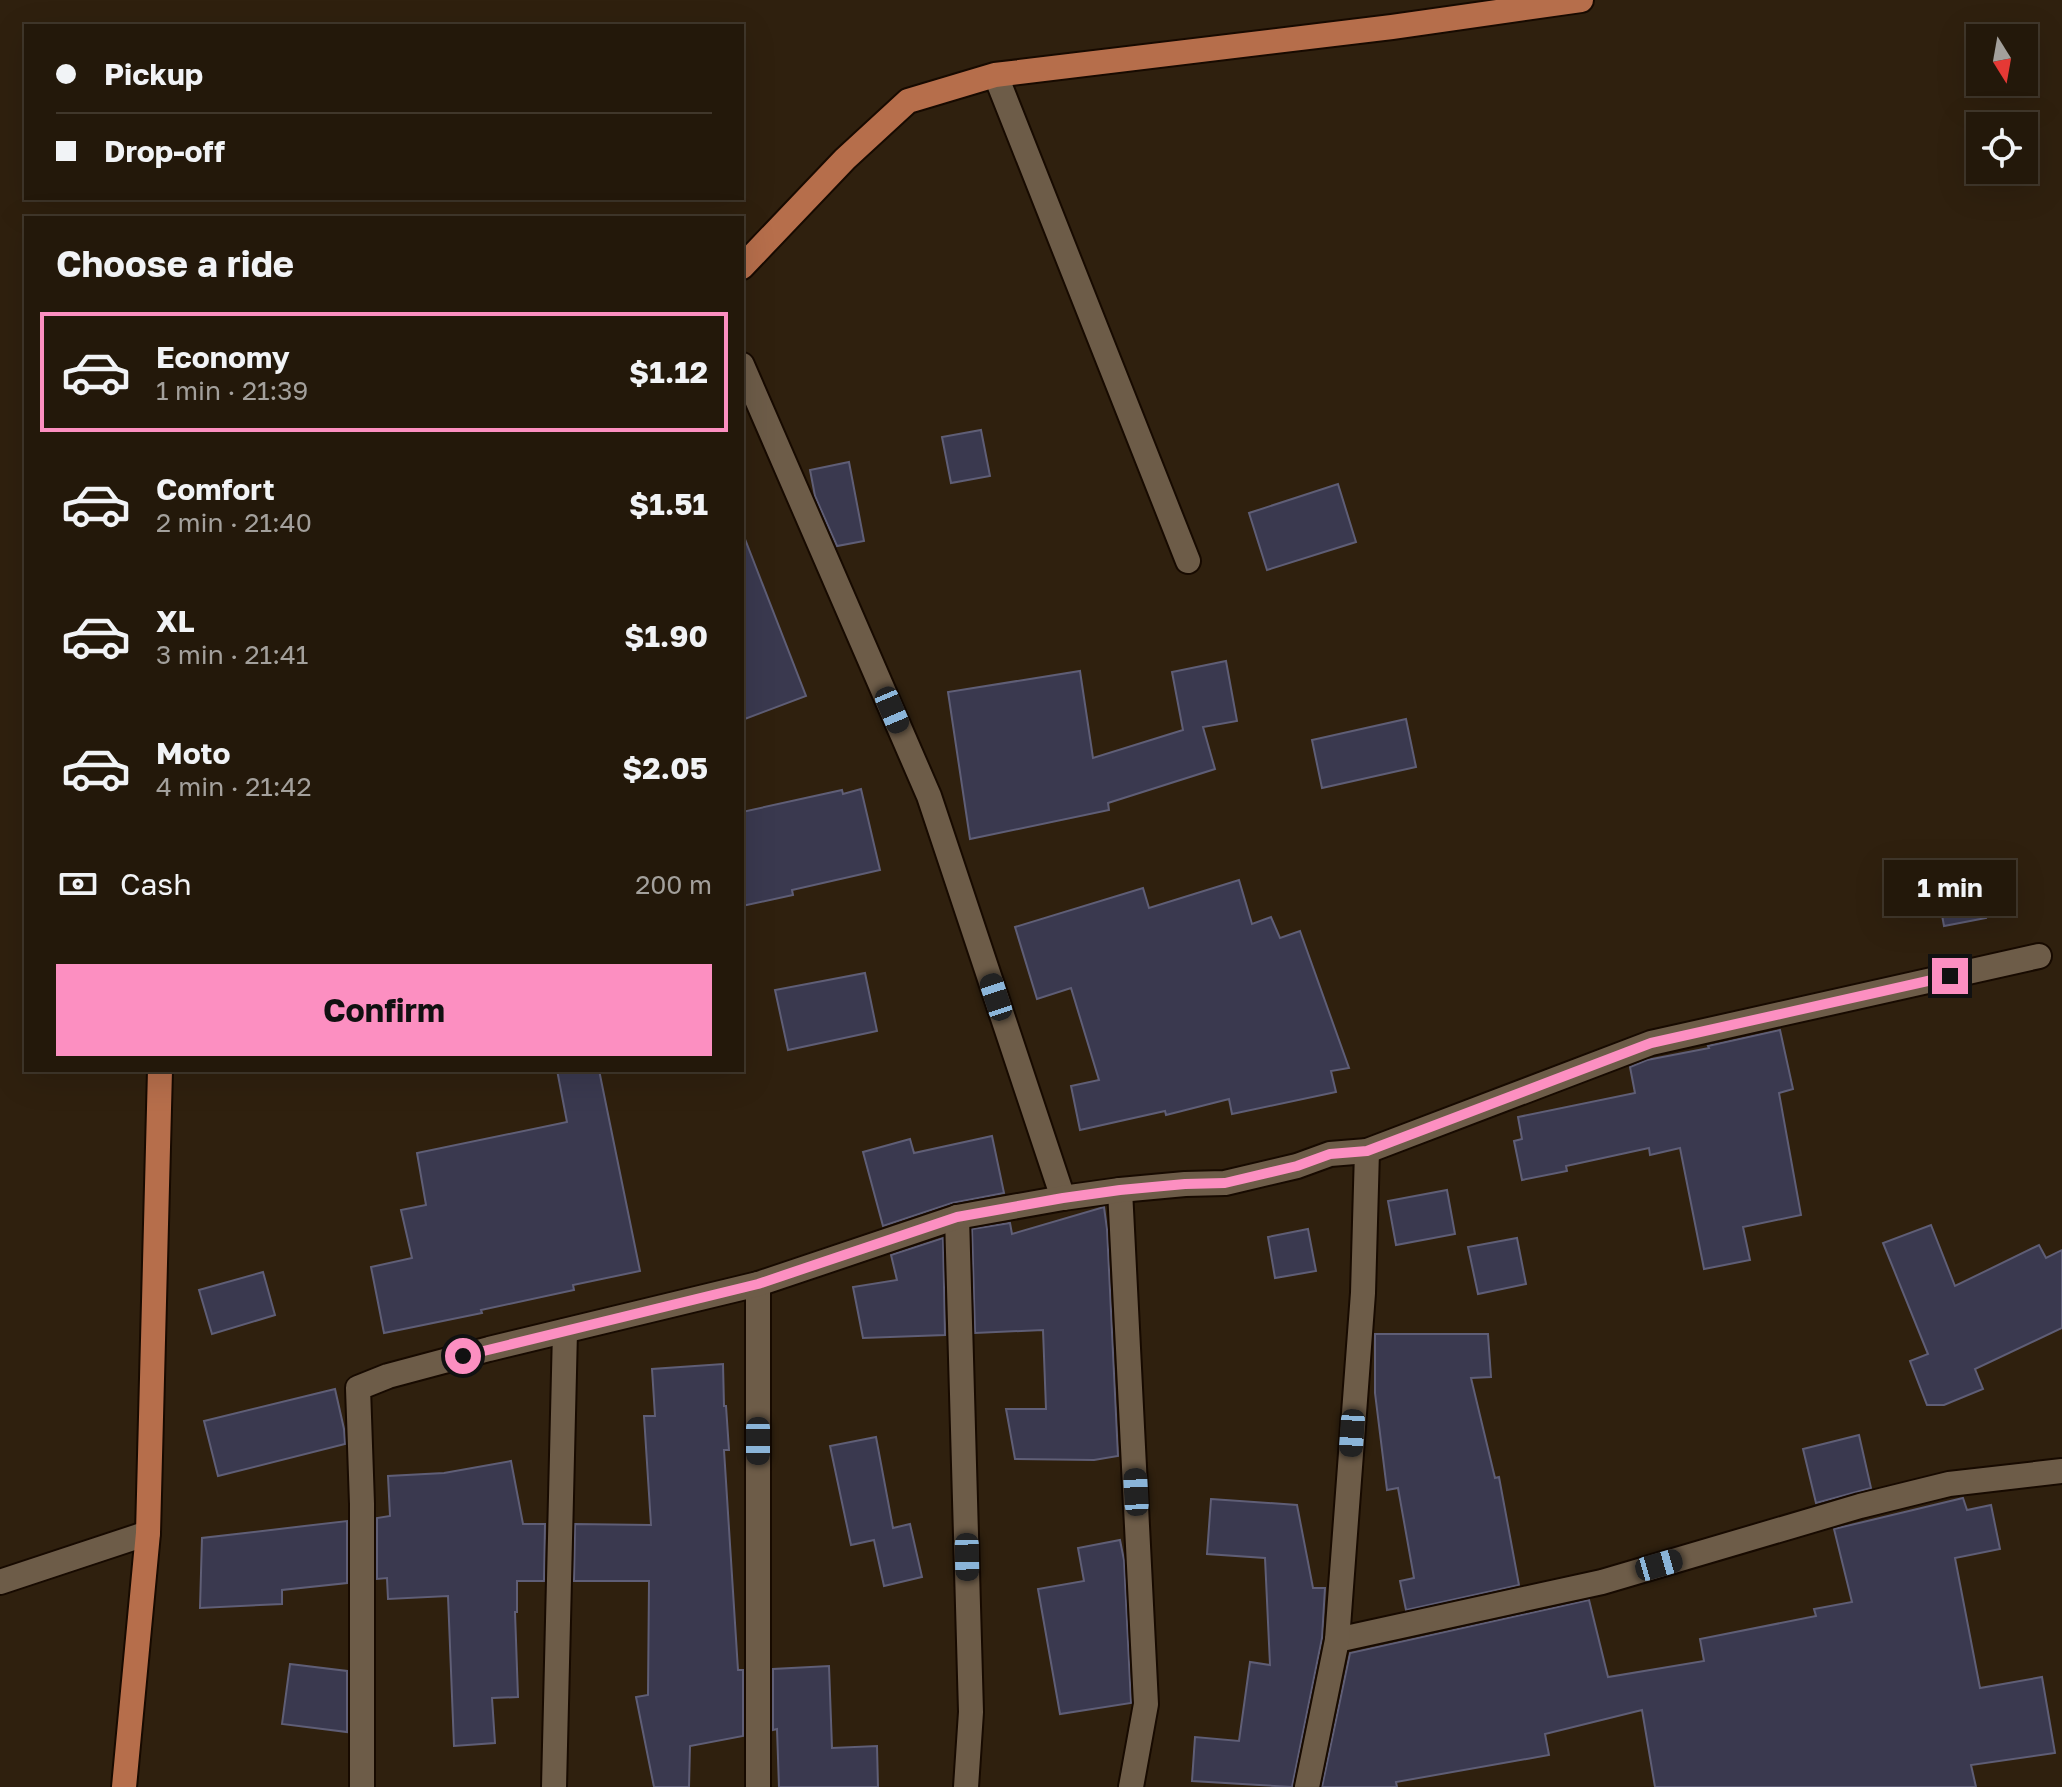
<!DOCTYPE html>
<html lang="en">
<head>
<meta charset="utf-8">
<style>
  :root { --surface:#23180a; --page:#2b2113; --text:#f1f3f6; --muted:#a3a09c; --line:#40372b; --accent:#fc8fc1 }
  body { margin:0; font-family:"Golos Text",sans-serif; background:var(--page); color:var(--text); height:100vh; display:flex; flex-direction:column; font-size:30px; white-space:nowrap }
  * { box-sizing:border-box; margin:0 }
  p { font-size:26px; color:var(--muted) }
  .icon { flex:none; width:44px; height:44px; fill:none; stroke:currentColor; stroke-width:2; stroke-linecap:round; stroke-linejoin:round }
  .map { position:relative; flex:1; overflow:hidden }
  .sheet { position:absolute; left:24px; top:216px; width:720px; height:856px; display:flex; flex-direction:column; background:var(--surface); border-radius:0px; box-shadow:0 8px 32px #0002,0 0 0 2px var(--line) }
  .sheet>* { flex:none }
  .banner { position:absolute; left:24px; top:24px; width:720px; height:176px; border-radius:0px; box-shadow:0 8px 32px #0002,0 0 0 2px var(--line); display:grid; align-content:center; height:176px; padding:0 32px; background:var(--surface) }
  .needle { width:52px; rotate:169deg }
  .fabs { position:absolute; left:1966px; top:24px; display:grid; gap:16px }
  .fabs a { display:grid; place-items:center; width:72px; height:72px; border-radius:0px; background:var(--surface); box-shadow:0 8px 32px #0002,0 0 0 2px var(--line); font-size:40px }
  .end { position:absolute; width:36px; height:36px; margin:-18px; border:10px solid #fc8fc1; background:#111; box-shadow:0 0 0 4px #111 }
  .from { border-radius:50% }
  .bubble { position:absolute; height:56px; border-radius:0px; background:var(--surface); box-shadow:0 8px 32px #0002,0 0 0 2px var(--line); font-size:26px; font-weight:700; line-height:56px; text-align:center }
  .car { position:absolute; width:24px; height:48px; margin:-24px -12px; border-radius:10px; box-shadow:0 0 6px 2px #0007; background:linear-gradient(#222 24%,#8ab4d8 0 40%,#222 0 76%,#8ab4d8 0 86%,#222 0) }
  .banner b { display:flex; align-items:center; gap:28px; height:76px; font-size:30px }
  .banner b+b { border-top:2px solid var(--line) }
  .banner i { width:20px; height:20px; background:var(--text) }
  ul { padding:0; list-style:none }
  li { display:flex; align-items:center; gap:24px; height:120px; margin:0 16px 12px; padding:0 16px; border:4px solid transparent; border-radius:0px }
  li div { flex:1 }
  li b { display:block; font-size:30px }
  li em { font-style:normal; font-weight:700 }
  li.selected { border-color:var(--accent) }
  li>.icon { width:72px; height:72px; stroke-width:1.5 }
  h2 { padding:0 32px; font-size:36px; line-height:96px }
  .pay { display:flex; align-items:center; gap:20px; height:88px; padding:0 32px; font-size:30px }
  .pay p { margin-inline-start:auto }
  .cta { display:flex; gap:16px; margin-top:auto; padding:16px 32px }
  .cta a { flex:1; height:92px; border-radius:0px; background:var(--accent); color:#111; font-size:32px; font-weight:700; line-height:92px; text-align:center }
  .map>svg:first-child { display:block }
  .building { fill:#3a394f; stroke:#5f5e76; stroke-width:2 }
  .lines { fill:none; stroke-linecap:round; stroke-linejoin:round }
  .minor-casing { stroke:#170a00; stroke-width:28 }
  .major-casing { stroke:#170a00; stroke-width:28 }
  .minor { stroke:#6d5c48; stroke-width:24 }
  .major { stroke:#b66e4b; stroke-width:24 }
  .route { stroke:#fc8fc1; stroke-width:10 }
</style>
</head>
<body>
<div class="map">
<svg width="2062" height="1787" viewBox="0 0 2062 1787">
  <rect width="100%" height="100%" fill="#2f200e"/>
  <g class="building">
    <polygon points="981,430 990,476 951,483 942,437"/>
    <polygon points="849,462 864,541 837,546 815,496 810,470"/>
    <polygon points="1338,484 1356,542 1267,570 1249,513"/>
    <polygon points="745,539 806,696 742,720 742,540"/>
    <polygon points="1226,661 1237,721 1203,727 1215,769 1108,803 1109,810 970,839 948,692 1080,671 1093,758 1183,730 1172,672"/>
    <polygon points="1406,719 1416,767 1322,788 1312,740"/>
    <polygon points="861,789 880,870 792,890 793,895 742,906 742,812 842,790 843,794"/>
    <polygon points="1975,863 1986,918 1944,926 1934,871"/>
    <polygon points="1239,880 1252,924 1271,917 1280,938 1300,931 1349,1068 1331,1071 1336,1092 1232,1114 1229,1099 1166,1115 1165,1111 1080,1130 1071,1086 1099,1080 1071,988 1037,999 1015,927 1143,888 1149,908"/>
    <polygon points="865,973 877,1031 788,1050 775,990"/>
    <polygon points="1780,1030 1793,1089 1779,1093 1801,1215 1743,1227 1750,1260 1704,1269 1680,1148 1650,1155 1649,1148 1566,1166 1567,1171 1522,1180 1514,1141 1522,1139 1518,1117 1635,1093 1630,1067 1647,1060 1709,1048 1708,1046"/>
    <polygon points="557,1070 599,1070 640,1271 573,1285 574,1290 481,1310 482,1313 384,1333 371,1267 412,1258 401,1210 426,1205 417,1153 567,1122"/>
    <polygon points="992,1136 1004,1193 952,1203 883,1226 863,1152 910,1139 914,1153"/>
    <polygon points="1447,1190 1455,1234 1396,1245 1388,1201"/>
    <polygon points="1104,1207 1107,1229 1118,1456 1094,1460 1015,1459 1006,1409 1046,1409 1043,1330 975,1333 972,1229 1010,1223 1012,1234"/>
    <polygon points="1931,1225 1955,1286 2039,1245 2046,1258 2062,1250 2062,1328 1975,1369 1983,1389 1944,1405 1927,1405 1910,1361 1928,1354 1883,1243"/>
    <polygon points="1308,1229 1316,1271 1275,1278 1268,1237"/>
    <polygon points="943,1238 945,1335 863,1338 853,1287 897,1280 891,1255"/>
    <polygon points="1517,1238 1526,1284 1478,1294 1468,1247"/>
    <polygon points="263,1272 275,1315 212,1334 199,1290"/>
    <polygon points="1375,1334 1488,1334 1491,1377 1471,1378 1495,1478 1499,1477 1519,1585 1406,1610 1400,1581 1414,1578 1398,1488 1387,1490 1375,1393"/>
    <polygon points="723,1364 724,1406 726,1406 729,1450 724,1450 738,1670 743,1670 743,1736 690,1746 689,1787 654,1787 636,1697 648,1695 649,1581 574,1581 575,1524 651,1525 644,1416 655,1416 652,1369"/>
    <polygon points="335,1389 344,1429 345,1444 218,1476 204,1421"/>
    <polygon points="1859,1435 1871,1488 1816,1503 1803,1449"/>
    <polygon points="876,1437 893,1528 910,1524 922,1577 884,1586 874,1540 851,1545 830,1446"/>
    <polygon points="511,1461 523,1524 545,1524 544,1581 517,1581 517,1612 515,1612 518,1697 492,1698 495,1743 454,1746 448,1596 388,1599 387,1578 377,1579 377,1518 390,1516 388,1476 444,1473"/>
    <polygon points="1963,1498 1967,1510 1991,1505 2000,1549 1955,1558 1980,1688 2042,1677 2055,1753 1971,1765 1976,1787 1655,1787 1642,1710 1545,1734 1549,1755 1396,1782 1397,1787 1322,1787 1350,1653 1589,1600 1608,1677 1704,1661 1700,1639 1816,1616 1814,1609 1852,1602 1834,1529"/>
    <polygon points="1211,1499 1297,1505 1313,1588 1325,1588 1322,1638 1292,1787 1192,1781 1195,1737 1239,1741 1250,1662 1270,1665 1265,1558 1207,1554"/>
    <polygon points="347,1521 347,1583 282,1590 282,1604 200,1608 202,1538"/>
    <polygon points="1120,1540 1124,1560 1131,1703 1060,1714 1038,1589 1084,1581 1078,1548"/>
    <polygon points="290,1664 347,1671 347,1732 282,1724"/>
    <polygon points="829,1666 832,1748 877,1746 878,1787 779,1787 777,1729 773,1730 773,1669"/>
  </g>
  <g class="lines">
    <defs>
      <g id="minor">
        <polyline points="996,76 1188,561"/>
        <polyline points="742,365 929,796 1063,1198"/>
        <polyline points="1120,1190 1146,1704 1131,1787"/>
        <polyline points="957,1217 971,1712 966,1787"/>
        <polyline points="758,1284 758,1787"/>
        <polyline points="0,1582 148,1533"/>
        <polyline points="1337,1640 1602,1582 1860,1506 1949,1484 2062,1471"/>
        <polyline points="362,1787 362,1504 358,1388 388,1376 489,1349 758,1284 957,1217 1063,1198 1120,1190 1185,1184 1225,1183 1297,1166 1330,1154 1367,1151 1651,1043 2039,956"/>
        <polyline points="554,1787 565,1331"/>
        <polyline points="1307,1787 1337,1640 1363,1293 1367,1151"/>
      </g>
      <g id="major">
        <polyline points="742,267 845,159 908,101 995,75 1392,27 1581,0"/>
        <polyline points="124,1787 148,1533 160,1070"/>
      </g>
    </defs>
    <use href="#minor" class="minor-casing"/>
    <use href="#major" class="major-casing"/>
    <use href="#minor" class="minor"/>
    <use href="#major" class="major"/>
  </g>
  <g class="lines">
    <polyline class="route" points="463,1356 758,1284 957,1217 1063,1198 1120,1190 1185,1184 1225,1183 1297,1166 1330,1154 1367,1151 1651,1043 1950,976"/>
  </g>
</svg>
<div class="fabs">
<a><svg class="needle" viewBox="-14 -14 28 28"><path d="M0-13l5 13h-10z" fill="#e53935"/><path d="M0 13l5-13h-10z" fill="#a3a09c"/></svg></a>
<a><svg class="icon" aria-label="locate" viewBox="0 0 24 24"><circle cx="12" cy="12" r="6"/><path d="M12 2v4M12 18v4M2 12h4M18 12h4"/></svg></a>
</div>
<i class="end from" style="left:463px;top:1356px"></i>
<i class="end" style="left:1950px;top:976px"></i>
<div class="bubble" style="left:1884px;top:860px;width:132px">1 min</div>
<i class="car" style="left:892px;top:710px;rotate:157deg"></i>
<i class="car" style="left:996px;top:997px;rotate:342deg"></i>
<i class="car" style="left:1352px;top:1433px;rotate:184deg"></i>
<i class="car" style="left:758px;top:1441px;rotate:180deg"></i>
<i class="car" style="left:1136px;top:1492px;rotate:357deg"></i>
<i class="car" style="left:967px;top:1557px;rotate:179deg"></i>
<i class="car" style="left:1659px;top:1565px;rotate:74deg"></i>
<div class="banner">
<b><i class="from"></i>Pickup</b>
<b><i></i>Drop-off</b>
</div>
<section class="sheet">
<h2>Choose a ride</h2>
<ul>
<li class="selected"><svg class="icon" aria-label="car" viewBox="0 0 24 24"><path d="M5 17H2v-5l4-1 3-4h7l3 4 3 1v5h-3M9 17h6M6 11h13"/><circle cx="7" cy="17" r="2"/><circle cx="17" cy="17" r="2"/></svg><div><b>Economy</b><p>1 min · 21:39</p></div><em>$1.12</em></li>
<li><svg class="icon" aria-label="car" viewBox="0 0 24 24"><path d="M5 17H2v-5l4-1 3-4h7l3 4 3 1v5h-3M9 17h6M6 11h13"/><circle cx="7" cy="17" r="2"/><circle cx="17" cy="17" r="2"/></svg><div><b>Comfort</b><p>2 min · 21:40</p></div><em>$1.51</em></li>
<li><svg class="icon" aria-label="car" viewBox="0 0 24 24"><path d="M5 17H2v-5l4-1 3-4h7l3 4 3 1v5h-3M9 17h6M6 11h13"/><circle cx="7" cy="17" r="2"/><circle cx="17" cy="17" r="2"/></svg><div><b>XL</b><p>3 min · 21:41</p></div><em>$1.90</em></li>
<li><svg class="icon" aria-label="car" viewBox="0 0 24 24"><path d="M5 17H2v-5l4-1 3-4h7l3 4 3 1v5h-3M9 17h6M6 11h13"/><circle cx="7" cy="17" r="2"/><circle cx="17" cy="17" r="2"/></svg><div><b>Moto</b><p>4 min · 21:42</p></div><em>$2.05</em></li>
</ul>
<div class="pay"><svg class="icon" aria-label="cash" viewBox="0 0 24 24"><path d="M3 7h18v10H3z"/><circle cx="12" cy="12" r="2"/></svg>Cash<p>200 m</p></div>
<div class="cta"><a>Confirm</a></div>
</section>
</div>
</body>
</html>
